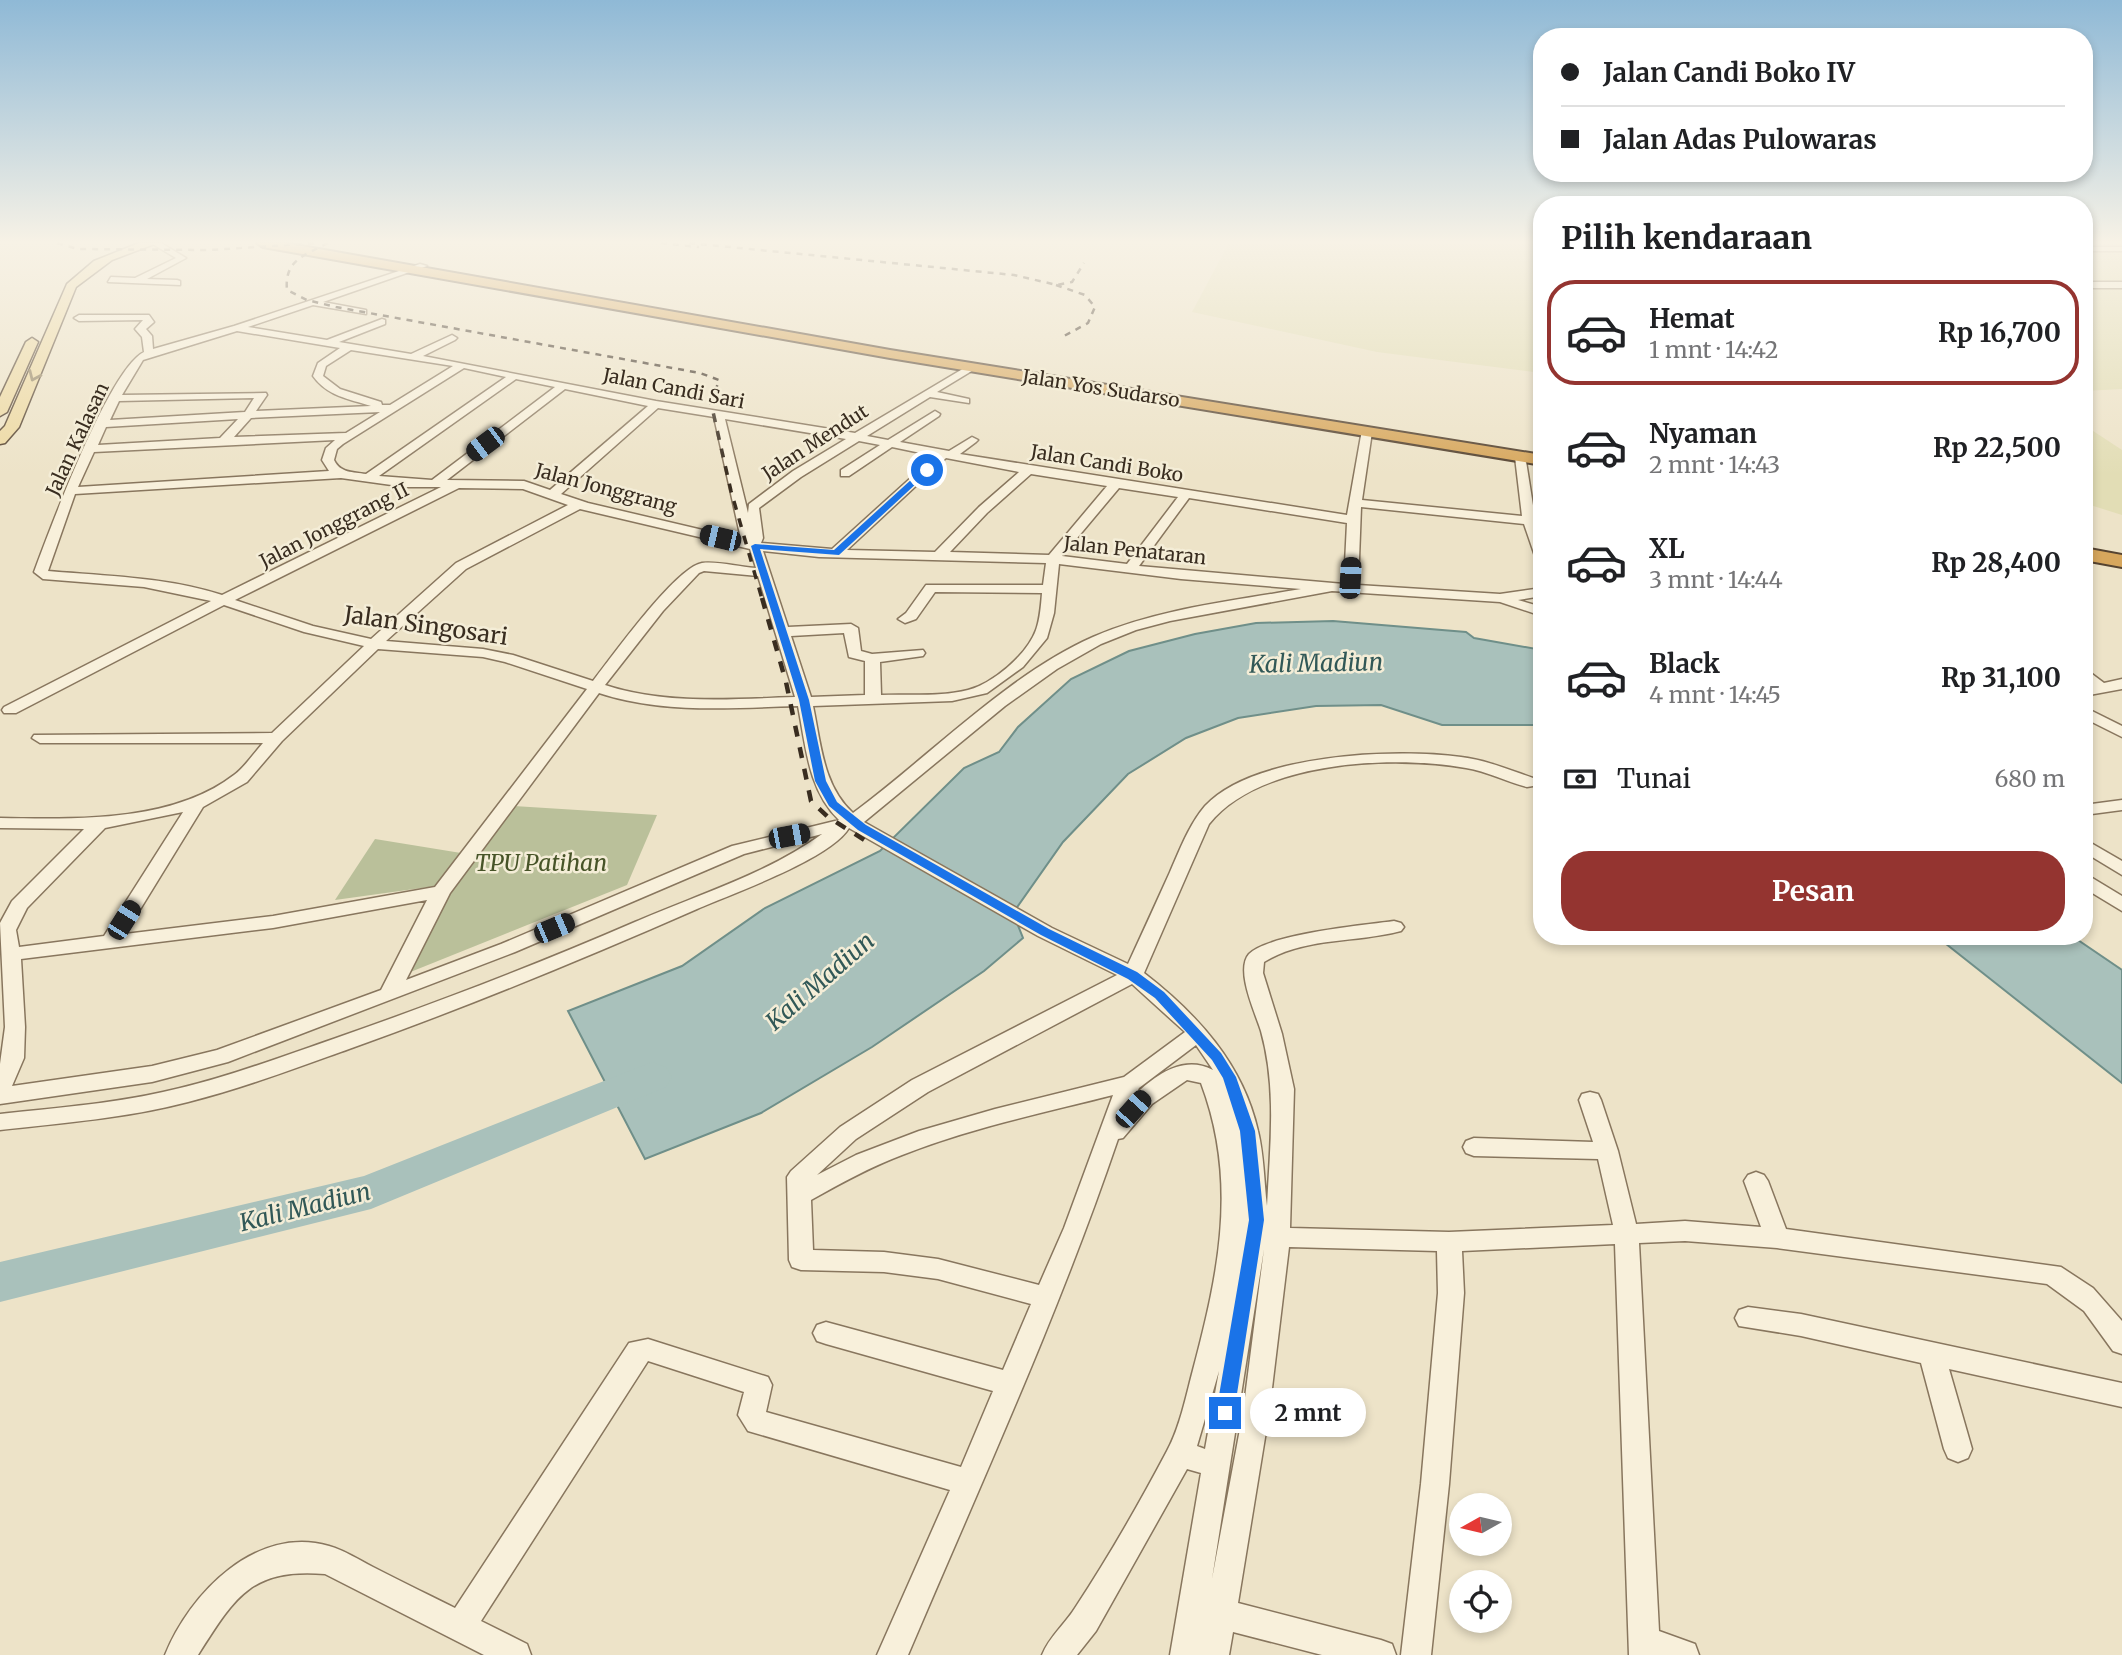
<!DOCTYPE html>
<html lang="id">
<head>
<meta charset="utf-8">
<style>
  :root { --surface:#fff; --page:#f6f6f6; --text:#202124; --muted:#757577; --line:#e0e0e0; --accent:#943430 }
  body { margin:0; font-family:Merriweather,serif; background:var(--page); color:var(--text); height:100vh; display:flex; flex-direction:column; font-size:26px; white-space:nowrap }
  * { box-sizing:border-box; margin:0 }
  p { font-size:23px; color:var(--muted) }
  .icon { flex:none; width:38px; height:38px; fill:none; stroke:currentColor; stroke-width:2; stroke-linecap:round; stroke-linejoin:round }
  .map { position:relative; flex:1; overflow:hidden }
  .sheet { position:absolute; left:1533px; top:196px; width:560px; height:749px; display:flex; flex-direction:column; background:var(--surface); border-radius:28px; box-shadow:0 4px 10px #0003 }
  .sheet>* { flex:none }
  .banner { position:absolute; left:1533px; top:28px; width:560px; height:154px; border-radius:28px; box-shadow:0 4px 10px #0003; display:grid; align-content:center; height:154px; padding:0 28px; background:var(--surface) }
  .needle { width:46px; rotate:262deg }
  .controls { position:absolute; left:1449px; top:1493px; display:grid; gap:14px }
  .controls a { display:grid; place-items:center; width:63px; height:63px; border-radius:50%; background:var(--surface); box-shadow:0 4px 10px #0003; font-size:35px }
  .end { position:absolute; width:32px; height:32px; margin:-16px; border:9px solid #1a73e8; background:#fff; box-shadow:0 0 0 4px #fff }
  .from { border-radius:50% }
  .bubble { position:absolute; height:49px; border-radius:24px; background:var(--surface); box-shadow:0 4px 10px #0003; font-size:23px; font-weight:700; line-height:49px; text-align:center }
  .car { position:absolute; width:21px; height:42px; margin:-21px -10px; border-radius:9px; box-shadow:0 0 5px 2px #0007; background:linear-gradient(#222 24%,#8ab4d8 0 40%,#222 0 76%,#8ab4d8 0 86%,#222 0) }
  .banner b { display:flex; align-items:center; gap:24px; height:66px; font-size:26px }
  .banner b+b { border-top:2px solid var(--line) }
  .banner i { width:18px; height:18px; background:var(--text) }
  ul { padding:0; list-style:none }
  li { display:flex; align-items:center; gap:21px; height:105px; margin:0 14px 10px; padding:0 14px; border:4px solid transparent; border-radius:28px }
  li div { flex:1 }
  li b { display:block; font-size:26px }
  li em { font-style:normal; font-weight:700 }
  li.selected { border-color:var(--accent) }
  li>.icon { width:63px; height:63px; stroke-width:1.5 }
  h2 { padding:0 28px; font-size:32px; line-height:84px }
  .pay { display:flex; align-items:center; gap:18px; height:77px; padding:0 28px; font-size:26px }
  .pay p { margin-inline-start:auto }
  .button { display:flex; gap:14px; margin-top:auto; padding:14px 28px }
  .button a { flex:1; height:80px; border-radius:28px; background:var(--accent); color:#fff; font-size:28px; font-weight:700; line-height:80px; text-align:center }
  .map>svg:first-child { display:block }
  .farmland { fill:#e2ddb5 }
  .cemetery { fill:#bac09a }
  .water { fill:#a9c1bb; stroke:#6f8f89; stroke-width:2 }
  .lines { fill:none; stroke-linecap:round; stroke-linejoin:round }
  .river { fill:#a9c1bb; fill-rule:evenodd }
  .minor-casing { stroke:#88765e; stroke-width:3 }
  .major-casing { stroke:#564431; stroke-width:3 }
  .highway-casing { stroke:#564431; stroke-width:4 }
  .minor { fill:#f8f0db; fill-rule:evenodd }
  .major { fill:#edd9a2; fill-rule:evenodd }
  .highway { fill:#d7a75d; fill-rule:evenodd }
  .rail-far2 { stroke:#392d20; stroke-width:2.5; stroke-dasharray:6 6; stroke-linecap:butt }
  .rail-far1 { stroke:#392d20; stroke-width:3.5; stroke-dasharray:9 9; stroke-linecap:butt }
  .rail { stroke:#392d20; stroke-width:4.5; stroke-dasharray:11 11; stroke-linecap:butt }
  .oneway { stroke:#938361 }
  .route { fill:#1a73e8 }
  .labels { text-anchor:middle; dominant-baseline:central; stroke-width:5; stroke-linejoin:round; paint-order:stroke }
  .far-street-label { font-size:19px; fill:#392d20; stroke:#f4edd7 }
  .street-label { font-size:23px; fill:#392d20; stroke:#f4edd7 }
  .park-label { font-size:23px; font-style:italic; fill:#475428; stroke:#f4edd7 }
  .water-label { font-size:24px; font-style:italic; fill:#315857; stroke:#f4edd7 }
</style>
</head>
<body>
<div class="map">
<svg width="2122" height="1655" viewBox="0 0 2122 1655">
  <rect width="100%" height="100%" fill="#ede3c8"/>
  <g class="farmland">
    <polygon points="1229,243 1542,243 1542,373 1377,352 1192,312"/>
    <polygon points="2084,250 2122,251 2122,389 2084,391 2084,283 2098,283 2084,271"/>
    <polygon points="2084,425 2122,450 2122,515 2084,503"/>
  </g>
  <g class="cemetery">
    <polygon points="514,806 657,815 627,885 403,975 432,913"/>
    <polygon points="375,839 461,853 436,886 335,900"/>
  </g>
  <g class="water">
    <polygon points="1333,621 1466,632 1474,638 1542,650 1542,725 1442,725 1381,705 1316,706 1238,718 1186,738 1128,774 1063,842 1013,913 1023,938 984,971 872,1047 761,1113 645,1159 568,1011 682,966 765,908 880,851 964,768 999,752 1018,727 1071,679 1129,651 1195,634 1256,623"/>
    <polygon points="1936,936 2072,936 2122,970 2122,1083"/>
  </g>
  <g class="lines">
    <polygon class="river" points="652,1062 666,1067 672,1077 666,1087 371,1209 0,1302 0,1262 364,1176"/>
    <defs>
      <g id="minor">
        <polygon points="151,243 161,243 186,258 147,279 177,280 180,281 180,285 108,282 111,277 135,278 176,258"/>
        <rect x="2084" y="247" width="38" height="4"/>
        <path d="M420 264 427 266 323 302 366 310V314L313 305 248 327 327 340 382 319 385 320V324L339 342 411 354 452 335 457 338 455 340 423 356 656 401 855 433 971 364 975 365V369L937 392 969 399V403L930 397 867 436 888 440 935 411 940 414 939 416 900 442 949 451 972 437 978 440 976 442 960 454 1347 515 1362 430 1372 432 1362 500 1522 516 1515 457 1525 455 1535 518H1542V526L1537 525 1542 538V560L1535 556 1524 524 1361 507 1358 585 1500 594 1542 588V596L1518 600 1542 607V616L1500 602 1332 591 1170 621 1136 630 1101 644 1057 669 1005 706 864 822 1052 928 1128 964C1142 934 1156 903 1170 872 1180 849 1189 825 1205 806 1253 754 1395 748 1461 757 1486 760 1510 770 1533 778L1535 782 1533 786 1527 787C1506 782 1487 771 1466 768 1392 755 1259 761 1209 824L1144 973C1197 1014 1243 1064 1258 1131 1264 1155 1264 1182 1267 1206 1270 1147 1277 1088 1261 1031 1255 1012 1235 970 1249 954 1269 934 1364 925 1394 921L1401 923 1404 927 1401 931C1356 943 1304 937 1264 962L1263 973 1282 1034 1294 1089 1290 1228 1449 1232 1613 1225 1598 1159 1474 1156 1466 1153 1463 1147 1466 1141 1474 1138 1593 1142 1579 1100 1582 1094 1590 1092 1598 1094 1601 1100 1618 1151 1636 1224 1685 1221 1761 1227 1744 1181 1748 1175 1756 1172 1764 1175 1768 1181 1786 1229 2061 1267 2093 1288 2122 1321V1354L2113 1351 2084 1311 2047 1284 1777 1248 1685 1241 1639 1243 1659 1631 1695 1644 1699 1655H1629L1615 1244 1462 1251 1464 1293 1449 1484 1431 1655H1401L1421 1484 1438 1293 1437 1251 1289 1247 1269 1413 1238 1603 1381 1640 1392 1644 1396 1655H1322L1233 1632 1229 1655H1170L1201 1473 1187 1469 1096 1631 1077 1655H1042C1049 1637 1065 1624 1075 1608 1108 1558 1139 1504 1167 1451 1180 1427 1186 1396 1193 1370 1219 1272 1238 1181 1201 1083L1187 1080 1152 1104 1123 1138 1118 1139C1058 1316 981 1483 908 1655H877L950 1490 748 1431 738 1415 744 1392 648 1361 481 1621 527 1644 531 1655H484L325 1574C251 1568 235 1597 198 1655H165C190 1593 256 1525 329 1546 344 1550 359 1560 373 1567 400 1581 427 1594 455 1608L629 1343 648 1339 768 1377 772 1385 766 1412 961 1467 993 1391 826 1344 817 1341 813 1333 817 1325 826 1322 1003 1370 1031 1304 938 1279 884 1272 801 1270 792 1267 789 1260 787 1177 791 1171 840 1127 912 1080 1117 975 1038 936 849 828C830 859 734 893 697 909 583 959 467 1007 349 1049 296 1068 243 1088 188 1102 127 1118 63 1123 0 1130V1114C54 1108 109 1104 163 1092 223 1079 281 1057 339 1037 439 1002 538 964 635 922 697 895 767 874 822 834L744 854 515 952 228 1062 152 1082 0 1104V1064L5 1027 0 923 12 901 84 829 0 828V818C74 819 172 823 234 775 245 767 254 753 263 743H40L32 738 34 735 272 733 364 646 304 632 224 605 16 713H4L2 710 4 707 211 601 144 587 43 579 34 572C50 529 109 369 144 352L142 337 135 329 143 320 79 321 74 318 79 315H149L154 322 146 329 152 336 153 349 234 326ZM237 331 340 348 318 363 313 376C327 396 349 399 371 406L256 411 267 395 266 393 122 395 143 360ZM351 350 453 366 390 405H382L381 402 340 389 323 376 326 366ZM464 368 506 377 366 474C353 472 340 473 334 460L337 449 343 444ZM516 379 555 387 432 480 379 476ZM565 389 648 406 550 490 524 481 447 480ZM254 398 245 412 110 420 119 401ZM658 408 714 417 741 539 588 503 561 494ZM380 412 346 433 234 437 251 418ZM238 419 220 438 98 445 106 427ZM725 419 846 439 793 471 749 504 748 513ZM335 440 326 448 322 460 329 471 78 487 94 452ZM859 441 880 445 841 470V476H849L892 447 935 456 832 549 761 543 763 538 759 508 801 477ZM946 458 1019 472 979 507 935 552 847 550ZM1031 474 1107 486 1049 555 950 552 987 513ZM341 478 406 487H441L222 595C167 577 106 576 48 571L75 494ZM459 488 523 489 568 505 456 563 371 639 313 626 235 600ZM1119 488 1178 497 1127 564 1062 556ZM1189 498 1347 523 1344 584 1139 566ZM580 509 750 549 756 568C739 567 718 561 702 563 676 567 611 658 593 681L513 655 483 649 386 641 466 569ZM763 551 819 557 1046 563 1043 585H926L906 613 898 619 905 623 916 619 935 592 1042 593C1041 606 1040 619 1036 630 1027 655 992 684 968 690 940 697 909 694 881 695L880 662 923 656 925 653 923 650 872 654 861 651 858 628 851 624 788 627ZM1059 564 1181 579 1301 589C1232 601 1158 609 1093 637 1007 675 929 757 853 813 823 786 821 744 813 706L952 701 987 693 1023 667 1047 638 1054 613ZM704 571 758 576 795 697C733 699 665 705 605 685L663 611 699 573ZM844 633 849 657 865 661V695L811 697 791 636ZM378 649 483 657 505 662 587 689 435 887 273 916 125 934 203 807 247 782 282 741ZM599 693C662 714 733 708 798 706 806 747 808 790 839 820L732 846 501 944 406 980 450 893ZM183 812 104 936 19 947 16 930 27 908 105 828ZM427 900 381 990 217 1050 152 1066 12 1086 24 1058 25 1027 21 959 273 928ZM1132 984 1185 1032 1124 1077 995 1109 919 1131 856 1155 817 1175 856 1139 928 1092ZM1196 1045 1213 1070C1184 1055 1157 1074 1136 1094L1139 1088ZM1113 1095 1064 1228 1039 1285 938 1259 884 1252 813 1250 811 1200C841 1183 870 1167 902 1155 970 1128 1043 1113 1113 1095ZM1264 1249 1243 1413 1212 1579ZM1219 1371 1205 1449 1197 1446Z"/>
        <rect x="2084" y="282" width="38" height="6"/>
        <polygon points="2084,668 2104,683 2122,679 2122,689 2084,696 2084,686 2090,685 2084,680"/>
        <polygon points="2084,707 2122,726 2122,737 2084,718"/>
        <polygon points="2122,800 2122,810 2084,815 2084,805"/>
        <polygon points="2084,839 2122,861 2122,875 2084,852"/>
        <polygon points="2084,873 2122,896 2122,911 2084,888"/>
        <polygon points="1748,1307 1801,1314 2122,1383 2122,1407 1949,1369 1972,1449 1968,1458 1958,1462 1948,1458 1944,1449 1921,1363 1801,1336 1739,1326 1735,1318 1739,1310"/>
      </g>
      <g id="major">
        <polygon points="139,243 157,243 112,260 76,287 19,427 5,443 0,444 0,431 5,426 67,284 94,261"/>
        <polygon points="32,338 38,342 7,412 0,416 0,397 26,342"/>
      </g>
      <g id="highway">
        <polygon points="257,243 285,243 890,350 1542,455 1542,465 890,358 263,247"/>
        <polygon points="2084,548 2122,555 2122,567 2084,560"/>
      </g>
    </defs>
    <use href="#minor" class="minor-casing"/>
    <use href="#major" class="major-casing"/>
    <use href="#highway" class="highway-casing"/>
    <use href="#minor" class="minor"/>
    <use href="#major" class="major"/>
    <use href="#highway" class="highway"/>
    <g class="rail-far2">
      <polyline points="57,243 78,249 209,250 318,243"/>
      <path d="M328 243C305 255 284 260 287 290L307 300 336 307 700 373 719 380 713 398"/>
      <polyline points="661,243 699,247"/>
      <polyline points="689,243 1014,275 1057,285 1072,282 1084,263"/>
      <polyline points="1056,285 1085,295 1095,307 1088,323 1064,336"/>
    </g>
    <polyline class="rail-far1" points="713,396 711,403 731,491 762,599"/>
    <polyline class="rail" points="762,598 786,682 811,801 828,817 866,841"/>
  </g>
  <defs><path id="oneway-chevron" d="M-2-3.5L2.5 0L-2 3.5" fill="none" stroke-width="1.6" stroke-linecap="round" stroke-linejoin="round" transform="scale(1.75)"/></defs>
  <use class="oneway" href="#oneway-chevron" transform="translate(34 376) rotate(114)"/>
  <linearGradient id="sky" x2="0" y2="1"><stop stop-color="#8fb9d6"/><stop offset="0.51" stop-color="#f7f2e6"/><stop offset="1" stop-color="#f7f2e6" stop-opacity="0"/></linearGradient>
  <rect width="2122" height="475" fill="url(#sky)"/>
  <polygon class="route" points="924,468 931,470 839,555 760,549 809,700 826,781 837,802 866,825 1049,929 1137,972 1164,992 1221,1053 1236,1077 1255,1131 1264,1220 1234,1413 1231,1418 1225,1421 1219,1418 1216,1413 1249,1220 1240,1131 1223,1078 1212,1060 1155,998 1128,979 1041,935 858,830 829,806 815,781 799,700 751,546 755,544 834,550"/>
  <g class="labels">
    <g class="far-street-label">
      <text transform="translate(674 388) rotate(11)">Jalan Candi Sari</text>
      <text transform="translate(1101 388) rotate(9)">Jalan Yos Sudarso</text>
      <text transform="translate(77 439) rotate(-65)">Jalan Kalasan</text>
      <text transform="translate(815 442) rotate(-33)">Jalan Mendut</text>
      <text transform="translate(1107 463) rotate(9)">Jalan Candi Boko</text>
      <text transform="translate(606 488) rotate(15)">Jalan Jonggrang</text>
      <text transform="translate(334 525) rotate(-27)">Jalan Jonggrang II</text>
      <text transform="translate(1135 550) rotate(6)">Jalan Penataran</text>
    </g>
    <g class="street-label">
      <text transform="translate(426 625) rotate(8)">Jalan Singosari</text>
    </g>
    <g class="park-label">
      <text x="541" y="862">TPU Patihan</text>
    </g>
    <g class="water-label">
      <text transform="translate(1316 663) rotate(-1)">Kali Madiun</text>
      <text transform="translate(820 981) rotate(-41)">Kali Madiun</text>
      <text transform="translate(305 1207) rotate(-14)">Kali Madiun</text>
    </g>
  </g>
</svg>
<div class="controls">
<a><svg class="needle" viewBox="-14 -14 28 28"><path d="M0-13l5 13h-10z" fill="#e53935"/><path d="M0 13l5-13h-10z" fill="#757577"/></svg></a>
<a><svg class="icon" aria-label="locate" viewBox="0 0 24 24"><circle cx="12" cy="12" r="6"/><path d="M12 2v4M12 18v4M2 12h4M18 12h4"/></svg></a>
</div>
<i class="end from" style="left:927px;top:470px"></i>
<i class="end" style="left:1225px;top:1413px"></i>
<div class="bubble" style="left:1250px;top:1388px;width:116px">2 mnt</div>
<i class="car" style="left:485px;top:444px;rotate:233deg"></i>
<i class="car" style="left:720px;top:538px;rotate:283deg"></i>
<i class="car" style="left:1350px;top:578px;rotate:3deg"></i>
<i class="car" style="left:789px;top:836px;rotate:79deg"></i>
<i class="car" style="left:124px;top:920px;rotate:32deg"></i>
<i class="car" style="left:554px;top:928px;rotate:67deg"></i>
<i class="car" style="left:1133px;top:1109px;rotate:42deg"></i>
<div class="banner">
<b><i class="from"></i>Jalan Candi Boko IV</b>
<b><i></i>Jalan Adas Pulowaras</b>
</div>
<section class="sheet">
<h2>Pilih kendaraan</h2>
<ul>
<li class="selected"><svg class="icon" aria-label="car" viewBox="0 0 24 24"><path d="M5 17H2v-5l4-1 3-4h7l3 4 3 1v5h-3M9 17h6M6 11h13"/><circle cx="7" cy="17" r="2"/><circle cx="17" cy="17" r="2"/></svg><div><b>Hemat</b><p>1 mnt · 14:42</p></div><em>Rp 16,700</em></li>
<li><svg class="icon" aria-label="car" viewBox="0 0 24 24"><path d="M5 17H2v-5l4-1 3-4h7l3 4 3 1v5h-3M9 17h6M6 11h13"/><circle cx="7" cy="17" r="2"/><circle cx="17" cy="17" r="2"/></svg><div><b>Nyaman</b><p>2 mnt · 14:43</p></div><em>Rp 22,500</em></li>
<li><svg class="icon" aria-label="car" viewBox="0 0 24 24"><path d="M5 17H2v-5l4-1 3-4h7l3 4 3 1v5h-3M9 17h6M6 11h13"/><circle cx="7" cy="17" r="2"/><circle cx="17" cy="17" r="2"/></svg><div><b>XL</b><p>3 mnt · 14:44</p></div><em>Rp 28,400</em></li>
<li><svg class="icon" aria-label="car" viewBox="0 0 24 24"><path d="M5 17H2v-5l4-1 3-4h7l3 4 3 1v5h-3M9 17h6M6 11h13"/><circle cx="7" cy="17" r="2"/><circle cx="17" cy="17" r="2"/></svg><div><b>Black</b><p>4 mnt · 14:45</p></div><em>Rp 31,100</em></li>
</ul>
<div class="pay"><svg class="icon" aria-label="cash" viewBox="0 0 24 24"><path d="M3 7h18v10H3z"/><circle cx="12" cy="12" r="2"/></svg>Tunai<p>680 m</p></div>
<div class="button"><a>Pesan</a></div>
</section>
</div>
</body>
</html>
